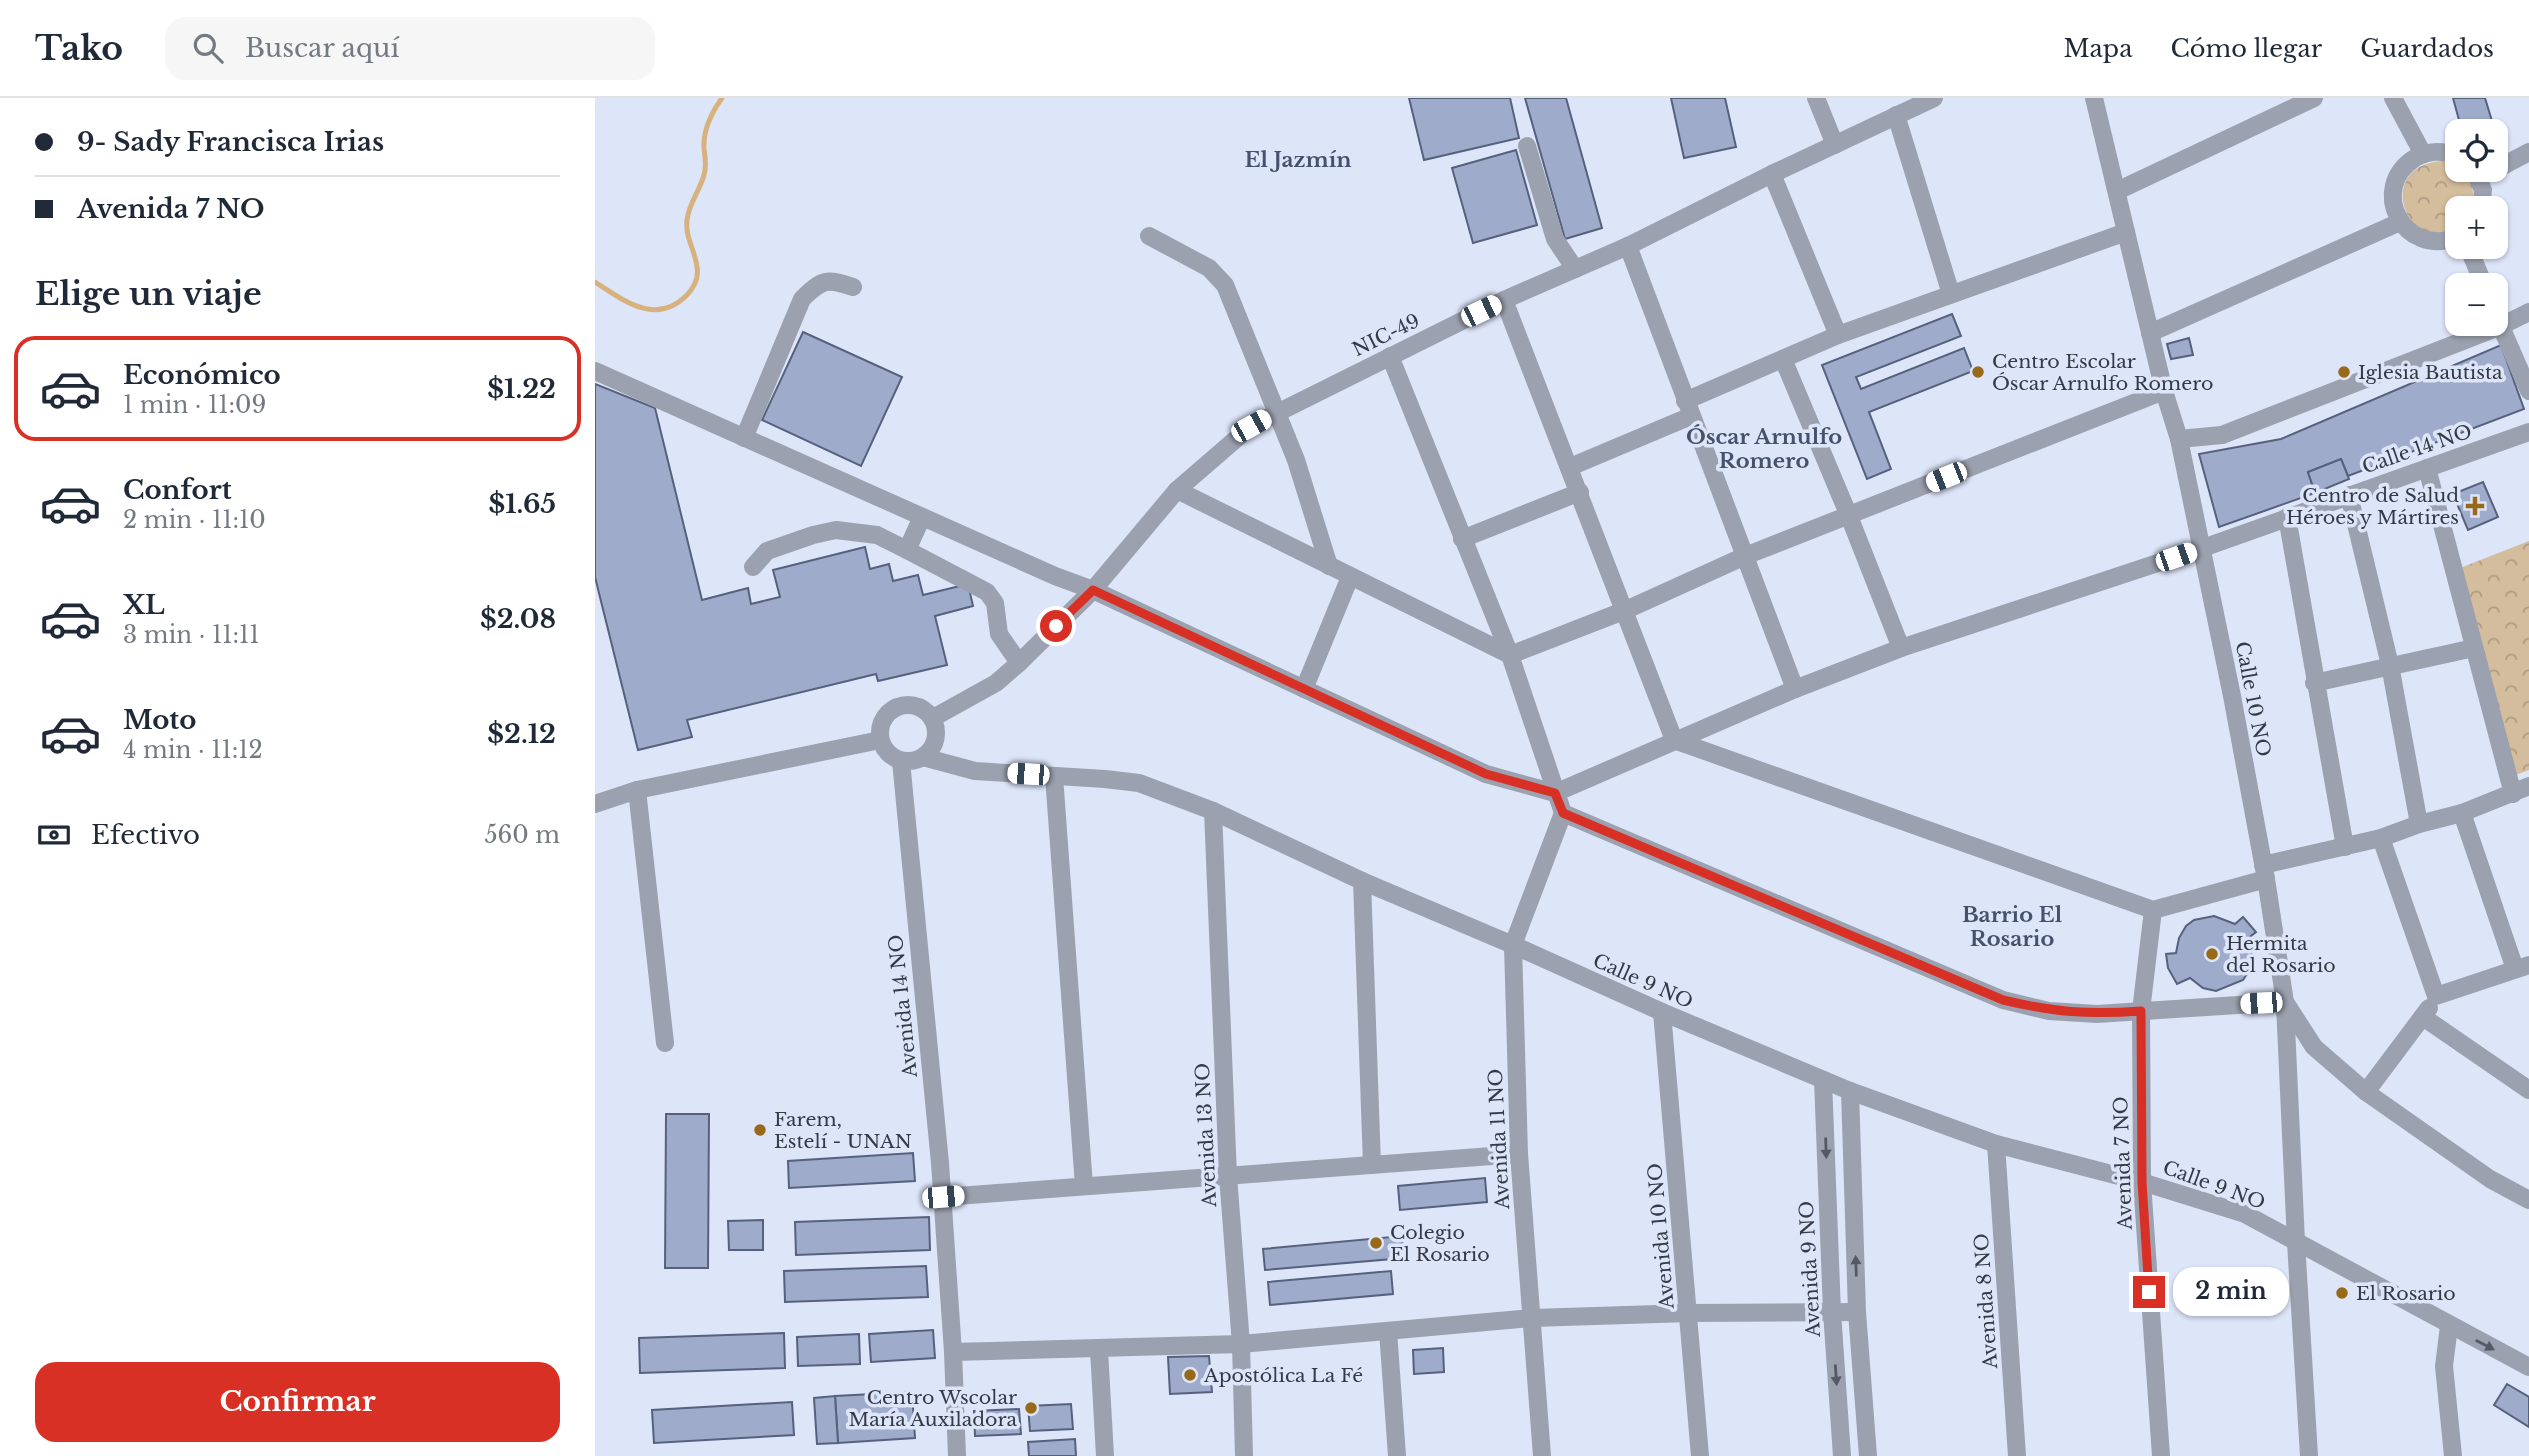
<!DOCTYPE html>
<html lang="es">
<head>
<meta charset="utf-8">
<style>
  :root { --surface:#fff; --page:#f6f6f7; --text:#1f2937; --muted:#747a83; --line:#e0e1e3; --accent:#d93025 }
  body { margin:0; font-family:"Libre Baskerville",serif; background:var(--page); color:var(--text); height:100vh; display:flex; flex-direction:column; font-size:26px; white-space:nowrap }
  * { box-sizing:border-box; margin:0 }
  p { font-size:23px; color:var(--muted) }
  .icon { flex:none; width:38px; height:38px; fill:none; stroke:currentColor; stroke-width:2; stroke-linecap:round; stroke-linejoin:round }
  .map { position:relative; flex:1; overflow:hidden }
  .sheet { display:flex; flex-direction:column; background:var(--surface); width:595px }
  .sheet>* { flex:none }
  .guide { display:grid; align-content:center; height:154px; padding:0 35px; background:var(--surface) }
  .buttons { position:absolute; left:1850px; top:21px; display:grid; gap:14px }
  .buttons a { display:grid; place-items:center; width:63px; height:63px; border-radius:14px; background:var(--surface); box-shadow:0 2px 5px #0004; font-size:35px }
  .end { position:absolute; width:32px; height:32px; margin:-16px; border:9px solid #d93025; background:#fff; box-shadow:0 0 0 4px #fff }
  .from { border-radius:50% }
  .bubble { position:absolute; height:49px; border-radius:21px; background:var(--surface); box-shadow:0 2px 5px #0004; font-size:23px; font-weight:700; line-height:49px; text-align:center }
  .car { position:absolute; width:21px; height:42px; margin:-21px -10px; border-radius:9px; box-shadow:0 0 5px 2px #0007; background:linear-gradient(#fff 24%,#345 0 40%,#fff 0 76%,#345 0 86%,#fff 0) }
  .guide b { display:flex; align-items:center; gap:24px; height:66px; font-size:26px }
  .guide b+b { border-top:2px solid var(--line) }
  .guide i { width:18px; height:18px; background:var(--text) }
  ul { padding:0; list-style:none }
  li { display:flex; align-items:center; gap:21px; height:105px; margin:0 14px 10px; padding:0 21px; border:4px solid transparent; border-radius:21px }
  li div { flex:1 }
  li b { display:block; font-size:26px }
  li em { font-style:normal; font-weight:700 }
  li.on { border-color:var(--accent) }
  li>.icon { width:63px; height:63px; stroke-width:1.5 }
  h2 { padding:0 35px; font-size:32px; line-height:84px }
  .pay { display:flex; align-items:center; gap:18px; height:77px; padding:0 35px; font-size:26px }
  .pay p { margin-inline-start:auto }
  .primary-button { display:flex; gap:14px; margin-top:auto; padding:14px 35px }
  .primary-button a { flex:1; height:80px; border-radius:21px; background:var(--accent); color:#fff; font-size:28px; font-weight:700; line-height:80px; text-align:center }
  header { display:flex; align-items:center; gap:42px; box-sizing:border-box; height:98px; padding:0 35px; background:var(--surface); border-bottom:2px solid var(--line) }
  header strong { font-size:33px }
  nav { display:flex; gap:38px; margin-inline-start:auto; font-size:24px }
  .search { width:490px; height:63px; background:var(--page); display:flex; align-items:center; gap:18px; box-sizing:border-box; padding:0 24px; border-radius:21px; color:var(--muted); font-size:26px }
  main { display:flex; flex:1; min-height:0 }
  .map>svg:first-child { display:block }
  .forest { fill:url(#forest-crowns) }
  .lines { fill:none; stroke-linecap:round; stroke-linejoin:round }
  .stream { stroke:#d7b27e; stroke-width:5 }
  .building { fill:#9fabca; stroke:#56617d; stroke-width:2 }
  .minor { stroke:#9ca1af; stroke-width:18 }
  .oneway { fill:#545966 }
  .route { stroke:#d93025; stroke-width:9 }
  .poi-dot { fill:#976918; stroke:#dde5f9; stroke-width:2.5 }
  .labels { text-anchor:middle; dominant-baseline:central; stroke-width:7; stroke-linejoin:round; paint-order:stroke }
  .street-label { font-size:19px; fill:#353a47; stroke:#dde5f9 }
  .poi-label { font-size:19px; fill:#353a47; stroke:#dde5f9; text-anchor:start }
  .neighbourhood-label { font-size:21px; font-weight:bold; fill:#46516c; stroke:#dde5f9 }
</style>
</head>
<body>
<header>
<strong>Tako</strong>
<div class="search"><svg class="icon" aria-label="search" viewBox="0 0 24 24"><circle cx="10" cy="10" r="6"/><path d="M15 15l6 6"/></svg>Buscar aquí</div>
<nav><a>Mapa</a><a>Cómo llegar</a><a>Guardados</a></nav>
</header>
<main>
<section class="sheet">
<div class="guide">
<b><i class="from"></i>9- Sady Francisca Irias</b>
<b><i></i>Avenida 7 NO</b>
</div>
<h2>Elige un viaje</h2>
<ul>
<li class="on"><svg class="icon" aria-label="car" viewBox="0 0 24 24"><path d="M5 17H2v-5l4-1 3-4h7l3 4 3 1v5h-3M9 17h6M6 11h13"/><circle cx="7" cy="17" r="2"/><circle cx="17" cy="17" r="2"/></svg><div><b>Económico</b><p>1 min · 11:09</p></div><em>$1.22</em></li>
<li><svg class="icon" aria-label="car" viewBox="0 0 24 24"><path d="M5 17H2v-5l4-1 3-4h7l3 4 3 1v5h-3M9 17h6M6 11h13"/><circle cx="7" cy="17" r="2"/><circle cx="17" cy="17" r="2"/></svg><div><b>Confort</b><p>2 min · 11:10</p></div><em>$1.65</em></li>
<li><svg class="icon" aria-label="car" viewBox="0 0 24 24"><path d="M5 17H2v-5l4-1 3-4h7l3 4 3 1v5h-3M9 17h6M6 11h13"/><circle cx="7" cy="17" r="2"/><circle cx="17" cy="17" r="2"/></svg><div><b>XL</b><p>3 min · 11:11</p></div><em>$2.08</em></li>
<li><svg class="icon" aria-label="car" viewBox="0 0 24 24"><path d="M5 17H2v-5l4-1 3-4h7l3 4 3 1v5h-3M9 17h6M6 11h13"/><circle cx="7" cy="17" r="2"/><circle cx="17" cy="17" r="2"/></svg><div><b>Moto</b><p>4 min · 11:12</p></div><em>$2.12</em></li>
</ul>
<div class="pay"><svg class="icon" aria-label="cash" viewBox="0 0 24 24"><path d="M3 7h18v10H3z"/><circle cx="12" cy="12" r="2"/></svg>Efectivo<p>560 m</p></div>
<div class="primary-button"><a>Confirmar</a></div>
</section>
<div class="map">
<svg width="1934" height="1358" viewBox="0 0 1934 1358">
  <defs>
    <pattern id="forest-crowns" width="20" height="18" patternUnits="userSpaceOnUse" patternTransform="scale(1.75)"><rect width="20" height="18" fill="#d4bd9d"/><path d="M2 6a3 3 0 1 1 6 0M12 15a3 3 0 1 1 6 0" fill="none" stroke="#ad9b82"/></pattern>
  </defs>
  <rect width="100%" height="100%" fill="#dde5f9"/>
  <g class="forest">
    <path d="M1847 63 1860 67 1862 72C1878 76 1880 95 1877 110H1862V130C1812 160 1777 68 1847 63Z"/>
    <polygon points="1934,443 1934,672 1918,678 1860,472"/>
  </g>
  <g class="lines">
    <path class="stream" d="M0 184C28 202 60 228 91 198 99 190 104 180 102 169 100 152 90 139 92 122 94 105 105 92 109 77 112 67 110 60 109 50 108 33 117 14 127 0"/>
  </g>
  <g class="building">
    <polygon points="814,0 915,0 924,40 829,62"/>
    <polygon points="930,0 971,0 1007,130 970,141"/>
    <polygon points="1076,0 1130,0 1141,49 1089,60"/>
    <polygon points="1858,0 1890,0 1900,33 1867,33"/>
    <polygon points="921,52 942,127 878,145 857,70"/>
    <polygon points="1357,216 1366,238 1261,279 1266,291 1369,250 1378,273 1274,314 1296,371 1272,381 1227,267"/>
    <polygon points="208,234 307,279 266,368 167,322"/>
    <polygon points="1594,240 1598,257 1576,261 1572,246"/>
    <polygon points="1906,247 1929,311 1753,378 1746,361 1713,374 1720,395 1624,429 1604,356 1686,341"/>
    <polygon points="0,286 60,310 107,502 153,490 156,506 185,499 178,472 270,449 275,471 294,466 298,483 323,477 328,497 373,486 378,508 340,518 352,567 283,583 281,576 92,622 97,639 43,652 0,479"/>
    <polygon points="1746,361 1754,381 1720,395 1713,374"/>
    <polygon points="1888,384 1903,419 1873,432 1858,396"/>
    <polygon points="1619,818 1640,826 1648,819 1661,834 1652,841 1657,852 1654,873 1648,882 1621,893 1608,890 1595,880 1582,886 1573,870 1571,856 1581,855 1584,840 1591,828 1599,822"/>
    <polygon points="71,1016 114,1016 113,1170 70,1170"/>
    <polygon points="318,1055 320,1083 194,1090 193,1063"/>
    <polygon points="890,1080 892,1104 805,1112 803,1088"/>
    <polygon points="334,1119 335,1152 201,1157 200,1124"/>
    <polygon points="168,1122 168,1152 134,1152 133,1123"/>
    <polygon points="807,1138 809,1160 670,1172 668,1151"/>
    <polygon points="331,1168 333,1199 190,1204 189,1173"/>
    <polygon points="796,1173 798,1196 675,1207 673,1184"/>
    <polygon points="338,1232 340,1260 276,1264 274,1236"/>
    <polygon points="189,1235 190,1270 45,1275 44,1240"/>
    <polygon points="264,1236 265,1266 203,1268 202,1239"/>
    <polygon points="848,1250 849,1274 819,1276 818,1252"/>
    <polygon points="614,1258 617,1294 575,1296 573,1259"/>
    <polygon points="1912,1286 1934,1299 1934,1329 1899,1307"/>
    <polygon points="317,1294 320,1340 243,1345 240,1298"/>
    <polygon points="240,1298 243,1345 222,1346 219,1300"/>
    <polygon points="197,1304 199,1337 59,1345 57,1312"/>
    <polygon points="476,1306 478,1331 435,1333 433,1308"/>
    <polygon points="424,1311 426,1336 380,1338 379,1313"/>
    <polygon points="480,1341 481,1358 434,1358 433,1344"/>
  </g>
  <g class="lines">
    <g class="minor">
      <polyline points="1221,0 1240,47"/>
      <polyline points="1499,0 1569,293 1584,341 1637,598 1671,781 1690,904 1719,949 1771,994 1895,1081 1934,1102"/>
      <polyline points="1798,0 1828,56"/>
      <polyline points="1301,17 1356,196"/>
      <polyline points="932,48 960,141 980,171"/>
      <path d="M1862 58C1847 52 1834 52 1820 60 1772 90 1809 161 1862 139"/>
      <polyline points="1879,72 1888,92 1886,110"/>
      <polyline points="1900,72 1934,54"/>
      <polyline points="1177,76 1243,237"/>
      <polyline points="1522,93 1719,0"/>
      <polyline points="554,138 614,170 630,187 701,362 734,468"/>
      <polyline points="1033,148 1200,591"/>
      <polyline points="1873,149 1889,187"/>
      <polyline points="909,202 1079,642 1558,812 1671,781"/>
      <polyline points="1900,215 1934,293"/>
      <polyline points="1555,235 1805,124"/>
      <polyline points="795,258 915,557 968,715 1408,902 1454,913 1502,916 1690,904"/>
      <polyline points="1188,261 1254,418 1306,550"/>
      <polyline points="0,273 460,478 498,492 891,676 960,695 1200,591 1306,550 1605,451 1934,334"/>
      <polyline points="1090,303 1243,237 1531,134"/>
      <path d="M149 340 207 201C227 181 232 180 258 189"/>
      <polyline points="1584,341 1627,337 1906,228 1934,214"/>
      <polyline points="975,369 1096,318"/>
      <polyline points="1832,370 1918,696"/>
      <polyline points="582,392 915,557 1031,512 1150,458 1569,293"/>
      <polyline points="1754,397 1795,567 1824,726"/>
      <polyline points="327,419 312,452 392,494 400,505 404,536 424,565"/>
      <polyline points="1692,419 1750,749"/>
      <polyline points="867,441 985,394"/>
      <polyline points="158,469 172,453 218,437 241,432 282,437 312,452"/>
      <polyline points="1719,585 1879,550"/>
      <polyline points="709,591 755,479"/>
      <circle cx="313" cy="635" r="28"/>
      <polyline points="338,620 401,585 424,565 498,492 582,392 656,328 909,202 1033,148 1177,76 1339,0"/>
      <polyline points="328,659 380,673 510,681 544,685 618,713 767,783 918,847 1067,914 1255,993 1401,1046 1547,1084 1650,1116 1934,1269"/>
      <polyline points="306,663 345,1065 358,1254 362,1358"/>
      <polyline points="459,678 489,1088"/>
      <polyline points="42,692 70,945"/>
      <polyline points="0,706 42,692 285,642"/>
      <polyline points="618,713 633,1078 646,1246 649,1358"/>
      <polyline points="1867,715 1920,871"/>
      <polyline points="1786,740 1841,898 1934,867"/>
      <polyline points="1668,767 1786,740 1824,726 1867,715 1934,688"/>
      <polyline points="767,783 777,1067"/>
      <polyline points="1558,812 1546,913 1547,1084 1566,1358"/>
      <polyline points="1690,907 1701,1144 1714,1358"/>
      <polyline points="1067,914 1105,1358"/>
      <polyline points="1828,919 1934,992"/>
      <polyline points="1228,982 1237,1214 1247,1358"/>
      <polyline points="1255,993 1262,1214 1273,1358"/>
      <polyline points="1771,994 1834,910"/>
      <polyline points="1401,1046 1422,1358"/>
      <polyline points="348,1099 924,1056"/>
      <polyline points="1854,1228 1849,1268 1858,1358"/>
      <polyline points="793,1233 802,1358"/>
      <polyline points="504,1252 510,1358"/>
      <polyline points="358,1254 646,1246 937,1220 1094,1215 1262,1214"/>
      <polyline points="947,1358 924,1056 918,847 968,715"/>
    </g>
  </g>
  <defs><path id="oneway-solid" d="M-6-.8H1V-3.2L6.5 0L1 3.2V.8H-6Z" transform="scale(1.75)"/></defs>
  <g class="oneway">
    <use href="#oneway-solid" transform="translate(1231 1050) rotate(88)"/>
    <use href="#oneway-solid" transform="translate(1261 1168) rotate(-92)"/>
    <use href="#oneway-solid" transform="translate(1890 1247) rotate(27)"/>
    <use href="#oneway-solid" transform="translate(1241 1277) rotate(86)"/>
  </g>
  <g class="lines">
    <path class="route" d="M461 528 498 492 891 676 960 695 968 715 1408 902C1459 914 1493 917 1546 913L1547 1084 1554 1194"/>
  </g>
  <g class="poi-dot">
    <circle cx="1383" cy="274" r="7"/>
    <circle cx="1749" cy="274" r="7"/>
    <path d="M1876.5 397.5h7v7h7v7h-7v7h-7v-7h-7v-7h7z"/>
    <circle cx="1617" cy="856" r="7"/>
    <circle cx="165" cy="1032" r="7"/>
    <circle cx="781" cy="1145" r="7"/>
    <circle cx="1747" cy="1195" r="7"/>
    <circle cx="595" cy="1277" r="7"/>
    <circle cx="436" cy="1310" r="7"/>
  </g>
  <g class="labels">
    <g class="street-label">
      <text transform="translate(791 237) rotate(-26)">NIC-49</text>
      <text transform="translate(1822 351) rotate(-19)">Calle 14 NO</text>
      <text transform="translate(1658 601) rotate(79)">Calle 10 NO</text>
      <text transform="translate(1048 883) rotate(24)">Calle 9 NO</text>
      <text transform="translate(308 908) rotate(-96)">Avenida 14 NO</text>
      <text transform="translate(611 1037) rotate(-93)">Avenida 13 NO</text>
      <text transform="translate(904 1041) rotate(-93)">Avenida 11 NO</text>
      <text transform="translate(1528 1065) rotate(-92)">Avenida 7 NO</text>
      <text transform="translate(1619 1087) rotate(20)">Calle 9 NO</text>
      <text transform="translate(1066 1138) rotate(-95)">Avenida 10 NO</text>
      <text transform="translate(1215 1171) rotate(-93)">Avenida 9 NO</text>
      <text transform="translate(1391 1203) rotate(-94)">Avenida 8 NO</text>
    </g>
    <g class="poi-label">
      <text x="1397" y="263">Centro Escolar<tspan x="1397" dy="22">Óscar Arnulfo Romero</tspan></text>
      <text x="1763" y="274">Iglesia Bautista</text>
      <text x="1864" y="397" text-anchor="end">Centro de Salud<tspan x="1864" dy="22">Héroes y Mártires</tspan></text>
      <text x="1631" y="845">Hermita<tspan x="1631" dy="22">del Rosario</tspan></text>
      <text x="179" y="1021">Farem,<tspan x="179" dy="22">Estelí - UNAN</tspan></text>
      <text x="795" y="1134">Colegio<tspan x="795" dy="22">El Rosario</tspan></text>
      <text x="1761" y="1195">El Rosario</text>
      <text x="609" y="1277">Apostólica La Fé</text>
      <text x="422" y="1299" text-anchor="end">Centro Wscolar<tspan x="422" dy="22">María Auxiladora</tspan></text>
    </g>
    <g class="neighbourhood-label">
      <text x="703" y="62">El Jazmín</text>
      <text x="1169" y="339">Óscar Arnulfo<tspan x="1169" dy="24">Romero</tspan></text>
      <text x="1417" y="817">Barrio El<tspan x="1417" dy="24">Rosario</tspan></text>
    </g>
  </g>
</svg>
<div class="buttons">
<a><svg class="icon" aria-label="locate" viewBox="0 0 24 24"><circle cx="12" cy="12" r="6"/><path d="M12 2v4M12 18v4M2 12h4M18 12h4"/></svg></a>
<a>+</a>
<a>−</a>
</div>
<i class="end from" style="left:461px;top:528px"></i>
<i class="end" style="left:1554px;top:1194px"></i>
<div class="bubble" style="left:1578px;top:1169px;width:116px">2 min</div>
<i class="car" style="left:886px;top:213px;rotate:64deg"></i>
<i class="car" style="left:656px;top:328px;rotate:61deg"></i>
<i class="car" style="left:1351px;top:379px;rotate:248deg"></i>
<i class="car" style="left:1581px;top:459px;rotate:71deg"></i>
<i class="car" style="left:433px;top:676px;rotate:274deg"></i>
<i class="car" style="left:1666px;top:905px;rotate:267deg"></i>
<i class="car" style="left:348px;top:1099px;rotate:85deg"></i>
</div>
</main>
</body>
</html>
